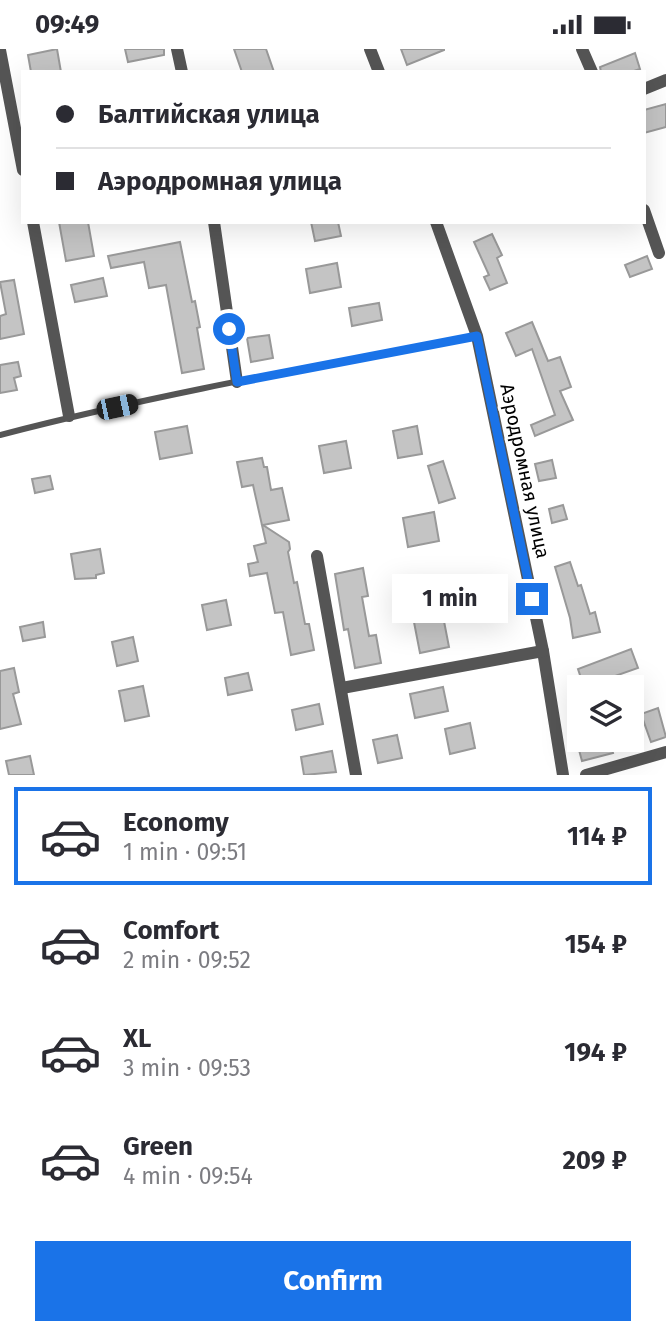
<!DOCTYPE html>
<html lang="en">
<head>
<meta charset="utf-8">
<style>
  :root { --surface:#fff; --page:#f2f2f3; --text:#2b2b33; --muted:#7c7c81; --line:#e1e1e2; --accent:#1a73e8 }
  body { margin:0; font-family:"Fira Sans",sans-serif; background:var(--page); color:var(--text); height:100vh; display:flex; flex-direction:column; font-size:26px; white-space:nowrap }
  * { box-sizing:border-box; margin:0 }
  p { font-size:23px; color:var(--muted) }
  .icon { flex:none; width:38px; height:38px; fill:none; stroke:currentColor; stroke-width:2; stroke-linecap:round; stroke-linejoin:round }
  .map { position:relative; height:726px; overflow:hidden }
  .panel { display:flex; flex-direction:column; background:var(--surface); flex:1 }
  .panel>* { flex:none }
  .top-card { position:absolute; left:21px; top:21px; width:625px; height:154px; border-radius:0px; box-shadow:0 7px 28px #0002; display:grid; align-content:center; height:154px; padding:0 35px; background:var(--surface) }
  .tools { position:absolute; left:567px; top:626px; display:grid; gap:14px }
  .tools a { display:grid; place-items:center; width:77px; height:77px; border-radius:0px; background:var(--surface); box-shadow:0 7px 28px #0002; font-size:35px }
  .end { position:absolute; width:32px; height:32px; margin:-16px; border:9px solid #1a73e8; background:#fff; box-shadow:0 0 0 4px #fff }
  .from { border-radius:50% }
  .bubble { position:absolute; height:49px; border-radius:0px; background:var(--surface); box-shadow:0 7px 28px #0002; font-size:23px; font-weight:700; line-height:49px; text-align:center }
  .car { position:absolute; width:21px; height:42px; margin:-21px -10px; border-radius:9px; box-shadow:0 0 5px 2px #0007; background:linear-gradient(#222 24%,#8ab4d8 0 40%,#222 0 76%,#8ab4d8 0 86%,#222 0) }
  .top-card b { display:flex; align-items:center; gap:24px; height:66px; font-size:26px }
  .top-card b+b { border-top:2px solid var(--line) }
  .top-card i { width:18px; height:18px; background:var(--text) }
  ul { padding:12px 0 0; list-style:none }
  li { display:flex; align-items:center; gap:21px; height:98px; margin:0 14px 10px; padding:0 21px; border:4px solid transparent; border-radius:0px }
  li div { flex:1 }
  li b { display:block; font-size:26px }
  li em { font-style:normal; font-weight:700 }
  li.selected { border-color:var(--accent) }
  li>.icon { width:63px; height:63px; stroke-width:1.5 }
  .action { display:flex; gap:14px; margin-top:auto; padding:14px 35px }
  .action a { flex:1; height:80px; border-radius:0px; background:var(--accent); color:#fff; font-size:28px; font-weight:700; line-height:80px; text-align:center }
  .status { display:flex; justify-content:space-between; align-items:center; height:49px; padding:0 35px; background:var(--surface); direction:ltr }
  .status svg { height:19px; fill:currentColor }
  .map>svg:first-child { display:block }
  .building { fill:#c4c4c4; stroke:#999; stroke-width:2 }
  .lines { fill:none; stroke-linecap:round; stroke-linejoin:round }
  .lane { stroke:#555; stroke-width:6 }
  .street { stroke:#555; stroke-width:12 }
  .route { stroke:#1a73e8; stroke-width:9 }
  .labels { text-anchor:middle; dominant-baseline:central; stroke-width:6; stroke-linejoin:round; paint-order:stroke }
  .street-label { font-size:19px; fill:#000; stroke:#fff }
</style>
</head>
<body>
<div class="status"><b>09:49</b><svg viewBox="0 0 49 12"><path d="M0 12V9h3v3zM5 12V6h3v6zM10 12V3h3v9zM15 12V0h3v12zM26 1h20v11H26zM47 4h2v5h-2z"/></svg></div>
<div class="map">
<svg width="666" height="726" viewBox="0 0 666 726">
  <rect width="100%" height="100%" fill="#fff"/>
  <g class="building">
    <polygon points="57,0 61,23 31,23 28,6"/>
    <polygon points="125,0 164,0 164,6 128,13"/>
    <polygon points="234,0 266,0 274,23 242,23"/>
    <polygon points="401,0 444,0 444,1 407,16"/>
    <polygon points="635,4 640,20 631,23 601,23 600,18"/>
    <polygon points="666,55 666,78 644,84 644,61"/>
    <polygon points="59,173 88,173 94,207 66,212"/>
    <polygon points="311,173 338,173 341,187 315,192"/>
    <polygon points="492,185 502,206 497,209 507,234 490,241 484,228 489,226 474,193"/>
    <polygon points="180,193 192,253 195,252 200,278 197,279 204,320 182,324 166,236 149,239 144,213 111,219 108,207"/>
    <polygon points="647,207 652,220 630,228 625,216"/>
    <polygon points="337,214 341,238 310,244 306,220"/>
    <polygon points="103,229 107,247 75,253 71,236"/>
    <polygon points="14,231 24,285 0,290 0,267 6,265 0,233"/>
    <polygon points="379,254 382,271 352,277 349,259"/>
    <polygon points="532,273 548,312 560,308 571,338 560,342 573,371 535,387 531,376 555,366 532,300 516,307 506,284"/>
    <polygon points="269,286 273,309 251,313 247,289"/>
    <polygon points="18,313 21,327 14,329 17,341 0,344 0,316"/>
    <polygon points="187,377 192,404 160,410 155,383"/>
    <polygon points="417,377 422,405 398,409 393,382"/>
    <polygon points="346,392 351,419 324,424 319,397"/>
    <polygon points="262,409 264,418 267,418 271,441 282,439 289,471 263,476 289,493 290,500 288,503 294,534 297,533 305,575 309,575 314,601 291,606 283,563 275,564 267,524 250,527 248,515 258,513 254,497 266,494 253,436 242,438 237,413"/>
    <polygon points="552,411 556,429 539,432 535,415"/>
    <polygon points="443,412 455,449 439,454 428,417"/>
    <polygon points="50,427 53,440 35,444 32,430"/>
    <polygon points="563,456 567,470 552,474 549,460"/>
    <polygon points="434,463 439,492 408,498 403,469"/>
    <polygon points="100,500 104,524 96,526 96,529 75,530 71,505"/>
    <polygon points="570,513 578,537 581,536 590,565 595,563 600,583 573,589 570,569 555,518"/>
    <polygon points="363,519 368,547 362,548 369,587 376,586 381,614 355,619 348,580 344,581 335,525"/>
    <polygon points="226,551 231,576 207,581 202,556"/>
    <polygon points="442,562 449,598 420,604 413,568"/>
    <polygon points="43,573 45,588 23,592 20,578"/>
    <polygon points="133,588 138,612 117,617 112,593"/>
    <polygon points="631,600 638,619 584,638 578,620"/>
    <polygon points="14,619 19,643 13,645 21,675 0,680 0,622"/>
    <polygon points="248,624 252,641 228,646 225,629"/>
    <polygon points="143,637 149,667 125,672 119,642"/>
    <polygon points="443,638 448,662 415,669 410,645"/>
    <polygon points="319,655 323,675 296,681 292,661"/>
    <polygon points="658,659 666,688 651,693 641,665"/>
    <polygon points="470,674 475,699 450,705 445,680"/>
    <polygon points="397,686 402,709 378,714 373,691"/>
    <polygon points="610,692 613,704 582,712 579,701"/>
    <polygon points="332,702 336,723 304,726 301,708"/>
    <polygon points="30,707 34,726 9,726 6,712"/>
  </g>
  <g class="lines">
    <path class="lane" d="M0 386C157 345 318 317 477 287"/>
    <g class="street">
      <polyline points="177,0 182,23"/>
      <polyline points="370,0 379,23"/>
      <polyline points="582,0 592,23"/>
      <polyline points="0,1 23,121"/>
      <polyline points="644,40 666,31"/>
      <polyline points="644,161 659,204"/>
      <polyline points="33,173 69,367"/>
      <polyline points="214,173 237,333"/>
      <polyline points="436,173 477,287 543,602 563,726"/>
      <polyline points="317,507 356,726"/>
      <polyline points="342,639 543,602"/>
      <polyline points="586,726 666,703"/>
    </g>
  </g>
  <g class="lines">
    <polyline class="route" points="229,280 237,333 477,287 532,550"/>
  </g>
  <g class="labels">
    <g class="street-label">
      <text transform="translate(525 422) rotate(78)">Аэродромная улица</text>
    </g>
  </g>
</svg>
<div class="tools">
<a><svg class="icon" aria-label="layers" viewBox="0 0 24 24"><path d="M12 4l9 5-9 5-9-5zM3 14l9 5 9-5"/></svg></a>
</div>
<i class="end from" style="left:229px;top:280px"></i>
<i class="end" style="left:532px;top:550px"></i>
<div class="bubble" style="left:392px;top:525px;width:116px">1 min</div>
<i class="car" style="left:117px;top:358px;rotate:78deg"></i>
<div class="top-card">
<b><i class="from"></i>Балтийская улица</b>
<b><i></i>Аэродромная улица</b>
</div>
</div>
<section class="panel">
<ul>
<li class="selected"><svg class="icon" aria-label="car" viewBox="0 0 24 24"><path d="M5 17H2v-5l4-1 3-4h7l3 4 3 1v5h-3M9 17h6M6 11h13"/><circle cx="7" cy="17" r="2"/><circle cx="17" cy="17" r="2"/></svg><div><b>Economy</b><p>1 min · 09:51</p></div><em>114 ₽</em></li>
<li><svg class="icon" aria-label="car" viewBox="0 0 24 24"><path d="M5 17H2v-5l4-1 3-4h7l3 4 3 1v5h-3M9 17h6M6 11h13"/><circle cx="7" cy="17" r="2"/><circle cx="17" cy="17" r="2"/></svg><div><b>Comfort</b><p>2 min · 09:52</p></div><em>154 ₽</em></li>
<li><svg class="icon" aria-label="car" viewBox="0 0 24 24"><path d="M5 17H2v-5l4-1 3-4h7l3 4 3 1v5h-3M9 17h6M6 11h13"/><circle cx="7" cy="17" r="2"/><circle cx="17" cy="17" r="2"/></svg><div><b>XL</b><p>3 min · 09:53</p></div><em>194 ₽</em></li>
<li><svg class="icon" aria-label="car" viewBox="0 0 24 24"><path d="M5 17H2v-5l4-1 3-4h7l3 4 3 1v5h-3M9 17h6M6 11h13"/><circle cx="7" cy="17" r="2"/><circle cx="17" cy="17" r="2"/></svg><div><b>Green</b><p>4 min · 09:54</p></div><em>209 ₽</em></li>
</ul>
<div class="action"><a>Confirm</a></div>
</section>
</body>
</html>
